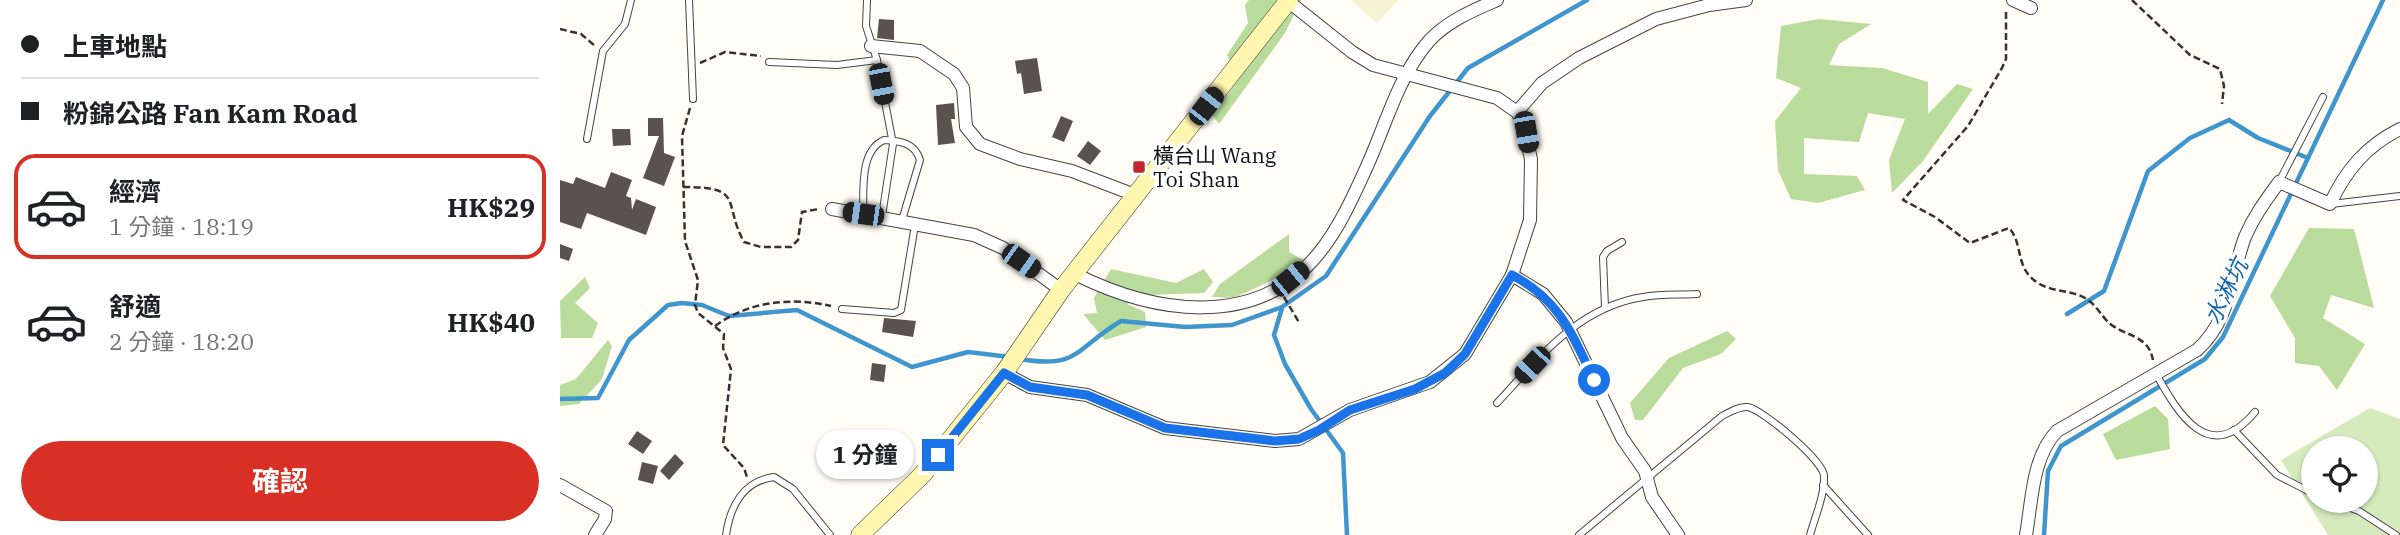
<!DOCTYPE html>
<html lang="zh-TW">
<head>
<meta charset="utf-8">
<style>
  :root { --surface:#fff; --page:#f2f2f2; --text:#202124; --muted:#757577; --line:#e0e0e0; --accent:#d93025 }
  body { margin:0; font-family:"IBM Plex Serif","Noto Sans TC",serif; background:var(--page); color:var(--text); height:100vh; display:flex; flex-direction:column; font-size:26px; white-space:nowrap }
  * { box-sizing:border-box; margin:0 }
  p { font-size:23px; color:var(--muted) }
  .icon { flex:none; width:38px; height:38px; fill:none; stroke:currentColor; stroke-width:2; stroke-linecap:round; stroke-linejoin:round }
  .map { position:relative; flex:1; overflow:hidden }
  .panel { display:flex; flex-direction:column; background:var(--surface); width:560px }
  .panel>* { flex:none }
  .top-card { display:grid; align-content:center; height:154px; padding:0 21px; background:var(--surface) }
  .fabs { position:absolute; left:1741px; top:436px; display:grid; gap:14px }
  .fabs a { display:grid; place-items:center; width:77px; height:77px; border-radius:50%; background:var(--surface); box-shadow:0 2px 5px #0004; font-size:35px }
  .end { position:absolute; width:32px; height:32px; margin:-16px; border:9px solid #1a73e8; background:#fff; box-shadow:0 0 0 4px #fff }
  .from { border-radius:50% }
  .bubble { position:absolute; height:49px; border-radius:24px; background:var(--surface); box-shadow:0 2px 5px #0004; font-size:23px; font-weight:700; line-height:49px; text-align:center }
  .car { position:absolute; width:21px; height:42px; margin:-21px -10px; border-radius:9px; box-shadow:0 0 5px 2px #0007; background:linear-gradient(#222 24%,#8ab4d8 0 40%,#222 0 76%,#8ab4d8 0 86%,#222 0) }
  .top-card b { display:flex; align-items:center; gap:24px; height:66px; font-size:26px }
  .top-card b+b { border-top:2px solid var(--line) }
  .top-card i { width:18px; height:18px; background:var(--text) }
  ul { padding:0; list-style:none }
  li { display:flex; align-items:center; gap:21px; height:105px; margin:0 14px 10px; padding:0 7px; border:4px solid transparent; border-radius:21px }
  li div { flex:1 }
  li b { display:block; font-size:26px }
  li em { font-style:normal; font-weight:700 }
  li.current { border-color:var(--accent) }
  li>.icon { width:63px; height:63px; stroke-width:1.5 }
  .cta { display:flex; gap:14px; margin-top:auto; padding:14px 21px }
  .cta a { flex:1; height:80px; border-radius:42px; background:var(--accent); color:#fff; font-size:28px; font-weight:700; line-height:80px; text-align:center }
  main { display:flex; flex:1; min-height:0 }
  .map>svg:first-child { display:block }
  .farmland { fill:#f6f3d4 }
  .green { fill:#d5ebbd; fill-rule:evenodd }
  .forest { fill:#b9dc9c }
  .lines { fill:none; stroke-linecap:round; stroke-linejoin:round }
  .stream { stroke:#3f96cf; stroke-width:4.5 }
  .building { fill:#5a524d }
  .service-casing { stroke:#444; stroke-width:8 }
  .minor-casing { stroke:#444; stroke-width:14 }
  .secondary-casing { stroke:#333; stroke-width:19 }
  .path { stroke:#333; stroke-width:2.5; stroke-dasharray:7 3.5; stroke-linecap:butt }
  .service { stroke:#fff; stroke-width:6 }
  .minor { stroke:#fff; stroke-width:12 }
  .secondary { stroke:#fff6b0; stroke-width:18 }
  .route { stroke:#1a73e8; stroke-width:9 }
  .poi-dot { fill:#c4262e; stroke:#fff; stroke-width:2.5 }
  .labels { text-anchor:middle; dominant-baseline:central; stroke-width:7; stroke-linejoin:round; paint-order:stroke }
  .poi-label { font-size:21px; fill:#111; stroke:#fff; text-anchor:start }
  .water-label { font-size:23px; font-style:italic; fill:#1768a6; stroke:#fff }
</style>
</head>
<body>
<main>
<section class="panel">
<div class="top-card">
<b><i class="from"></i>上車地點</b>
<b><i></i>粉錦公路 Fan Kam Road</b>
</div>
<ul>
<li class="current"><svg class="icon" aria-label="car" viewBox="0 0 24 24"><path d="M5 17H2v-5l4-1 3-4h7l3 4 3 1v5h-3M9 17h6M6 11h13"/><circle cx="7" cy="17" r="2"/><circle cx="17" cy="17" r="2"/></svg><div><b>經濟</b><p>1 分鐘 · 18:19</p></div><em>HK$29</em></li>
<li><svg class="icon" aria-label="car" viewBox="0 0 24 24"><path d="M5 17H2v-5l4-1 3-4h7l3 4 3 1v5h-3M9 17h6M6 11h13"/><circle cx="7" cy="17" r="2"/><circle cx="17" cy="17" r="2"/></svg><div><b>舒適</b><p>2 分鐘 · 18:20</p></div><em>HK$40</em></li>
</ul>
<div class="cta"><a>確認</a></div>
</section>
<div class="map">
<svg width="1840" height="535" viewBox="0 0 1840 535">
  <rect width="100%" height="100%" fill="#fffdf5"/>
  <polygon class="farmland" points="791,0 838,0 817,23"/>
  <path class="green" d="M1810 408 1840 419V535H1768L1721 460ZM1754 448H1806V500H1754Z"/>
  <g class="forest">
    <polygon points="689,0 741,0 725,33 659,124 652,115 679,79 667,55 688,23 685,5"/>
    <polygon points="1259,19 1311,24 1279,44 1269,65 1322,68 1368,82 1368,114 1397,84 1413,89 1363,161 1332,193 1329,160 1345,119 1308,113 1299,142 1244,138 1244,174 1297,176 1305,190 1258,203 1231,199 1218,170 1215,121 1241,88 1216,78 1221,26"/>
    <polygon points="1749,228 1794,229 1814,308 1771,295 1763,318 1805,344 1777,390 1759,366 1735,363 1735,338 1710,296"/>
    <polygon points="729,234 729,252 743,260 719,277 674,298 652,297 660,284"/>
    <polygon points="551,269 616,283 644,269 653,282 644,293 588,295 567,304 585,312 586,327 545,340 523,314 537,313 534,298"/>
    <polygon points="25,277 30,288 15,303 38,323 32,338 1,338 0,301"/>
    <polygon points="1167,331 1176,339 1161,354 1123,368 1083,420 1075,420 1070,403 1109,358"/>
    <polygon points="48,340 52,346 42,379 19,404 0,406 0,385 16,379"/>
    <polygon points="1595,406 1608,419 1610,449 1556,460 1543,434"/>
  </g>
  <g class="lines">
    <g class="stream">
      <polyline points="722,308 714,335 725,364 751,409 783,453 787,535"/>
      <polyline points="1507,314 1544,291 1588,171 1630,138 1669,120 1698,138 1748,158"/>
      <path d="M459 359C520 369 514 349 561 321L625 327 672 325 722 307 766 276 870 116 908 68 1027 0"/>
      <polyline points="0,399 38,398 69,340 108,305 122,303 142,305 169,316 237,310 352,367 408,352 450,357"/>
      <polyline points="1484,535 1488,471 1501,446 1645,359 1663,337 1823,0"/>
    </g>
  </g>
  <g class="building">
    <polygon points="319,19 334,20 334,40 317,38"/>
    <polygon points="477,58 482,91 464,94 461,73 457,74 455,61"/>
    <polygon points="394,103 395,119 391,119 395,143 378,145 376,105"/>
    <polygon points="501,116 513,121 504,142 492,137"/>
    <polygon points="88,118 103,118 104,153 115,157 104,186 83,178 99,136 88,136"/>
    <polygon points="52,129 70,129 71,145 53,146"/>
    <polygon points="528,141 541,151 530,165 517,156"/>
    <polygon points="51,172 72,180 66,196 71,198 72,210 76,199 96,207 86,235 27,213 21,229 0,222 0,180 13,184 16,177 45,188"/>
    <polygon points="0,244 13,249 9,261 0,258"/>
    <polygon points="324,318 356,321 353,337 322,332"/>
    <polygon points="312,363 326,365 324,382 310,380"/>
    <polygon points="77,431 92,441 83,454 68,444"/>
    <polygon points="115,454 124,463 109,480 100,471"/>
    <polygon points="82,462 98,466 93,484 78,480"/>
  </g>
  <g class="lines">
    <defs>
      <g id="service">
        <polyline points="129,0 133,99"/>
        <polyline points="307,0 306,26 317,60 333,144 322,216"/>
        <polyline points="209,62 277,65 317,60"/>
        <polyline points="27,139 43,51 65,24 71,0"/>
        <polyline points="1719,182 1763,97"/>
        <polyline points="1771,204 1840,196"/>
        <path d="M303 214C304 191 299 151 324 140 341 141 355 143 360 160L342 220"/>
        <polyline points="1045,308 1043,257 1047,251 1062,242"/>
        <polyline points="282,309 334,313 341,310 355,225"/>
        <path d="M1596 374C1618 413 1649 467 1695 412"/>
        <path d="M937 403C979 358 1018 307 1083 297 1100 294 1119 295 1137 294"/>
        <polyline points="1674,430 1717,475 1754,494"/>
        <polyline points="1263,485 1308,535"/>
        <polyline points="1768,500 1799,511 1836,535"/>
        <path d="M166 535C170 507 183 481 214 477L233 489 270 535"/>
        <path d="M1019 535 1162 416C1170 412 1179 406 1188 407 1203 410 1264 461 1264 476 1265 494 1255 517 1250 535"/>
      </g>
      <g id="minor">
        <polyline points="1453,0 1471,8"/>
        <polyline points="311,46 360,51 394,74 403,88 406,127 420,144 460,159 512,171 575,195"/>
        <polyline points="957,112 982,83 1019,58 1096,19 1149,5 1186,0"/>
        <polyline points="272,209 414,235 443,248 501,290"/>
        <path d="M515 274C593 313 696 331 759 253 780 227 794 195 808 164 826 124 839 75 869 41 887 21 914 10 937 0"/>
        <polyline points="952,275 983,294 1006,322 1062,438 1085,471 1092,497 1118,535"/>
        <polyline points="444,373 470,387 527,395 605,428 715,441 739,439 790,410 870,382 905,354 952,275 970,220 971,159 962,120 957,112 937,98 813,65 792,52 728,1"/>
        <polyline points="0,485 46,511 45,519 35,535"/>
        <path d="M1466 535C1472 501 1472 457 1497 431L1637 350C1671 320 1670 277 1685 237 1694 216 1706 200 1719 182L1770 204C1786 170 1806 146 1840 129"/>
      </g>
      <polyline id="secondary" points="300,535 362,475 444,373 501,290 729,0"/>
    </defs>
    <use href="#service" class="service-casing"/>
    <use href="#minor" class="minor-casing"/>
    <use href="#secondary" class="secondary-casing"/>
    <g class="path">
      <polyline points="1572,0 1630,55 1660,69 1664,86 1662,104"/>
      <path d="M1446 12V59L1442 68 1408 126 1343 200 1375 217 1410 243 1449 228C1464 244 1454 268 1478 283 1492 292 1511 290 1525 298 1535 304 1539 312 1547 321 1563 337 1588 333 1593 360"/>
      <polyline points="0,29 21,34 34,45"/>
      <polyline points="140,63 165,52 201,56"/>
      <polyline points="130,108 122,136 125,241 138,280 135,305 138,313 164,334 163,348 171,369 163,445 184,468 187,477"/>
      <path d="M123 187C186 187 162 202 184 242L201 247H231L238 240 242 212 259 209"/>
      <polyline points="724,297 740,324"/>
      <path d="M155 326C189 301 231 297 271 306"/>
    </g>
    <use href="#service" class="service"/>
    <use href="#minor" class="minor"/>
    <use href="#secondary" class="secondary"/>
  </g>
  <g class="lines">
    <path class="route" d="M378 455 444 373 470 387 527 395 605 428 715 441 739 439 759 430 790 410 855 389 885 373 905 354 952 275C1000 300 1012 334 1034 380"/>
  </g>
  <rect class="poi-dot" x="572" y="160" width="14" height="14" rx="3.5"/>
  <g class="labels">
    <g class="poi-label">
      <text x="593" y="155">橫台山 Wang<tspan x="593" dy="24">Toi Shan</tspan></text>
    </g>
    <g class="water-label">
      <text transform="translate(1665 291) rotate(-64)">水淋坑</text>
    </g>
  </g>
</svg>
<div class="fabs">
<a><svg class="icon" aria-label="locate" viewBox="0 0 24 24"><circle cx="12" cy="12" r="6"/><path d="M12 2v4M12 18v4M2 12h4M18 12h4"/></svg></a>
</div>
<i class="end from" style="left:1034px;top:380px"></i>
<i class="end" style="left:378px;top:455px"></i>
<div class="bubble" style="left:256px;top:430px;width:98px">1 分鐘</div>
<i class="car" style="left:321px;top:84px;rotate:169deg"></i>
<i class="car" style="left:646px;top:106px;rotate:38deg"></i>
<i class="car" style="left:966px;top:132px;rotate:170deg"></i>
<i class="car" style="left:303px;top:214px;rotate:278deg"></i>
<i class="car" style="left:461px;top:261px;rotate:125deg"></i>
<i class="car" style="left:730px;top:279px;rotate:51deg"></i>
<i class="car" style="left:972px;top:365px;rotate:223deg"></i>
</div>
</main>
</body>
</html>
